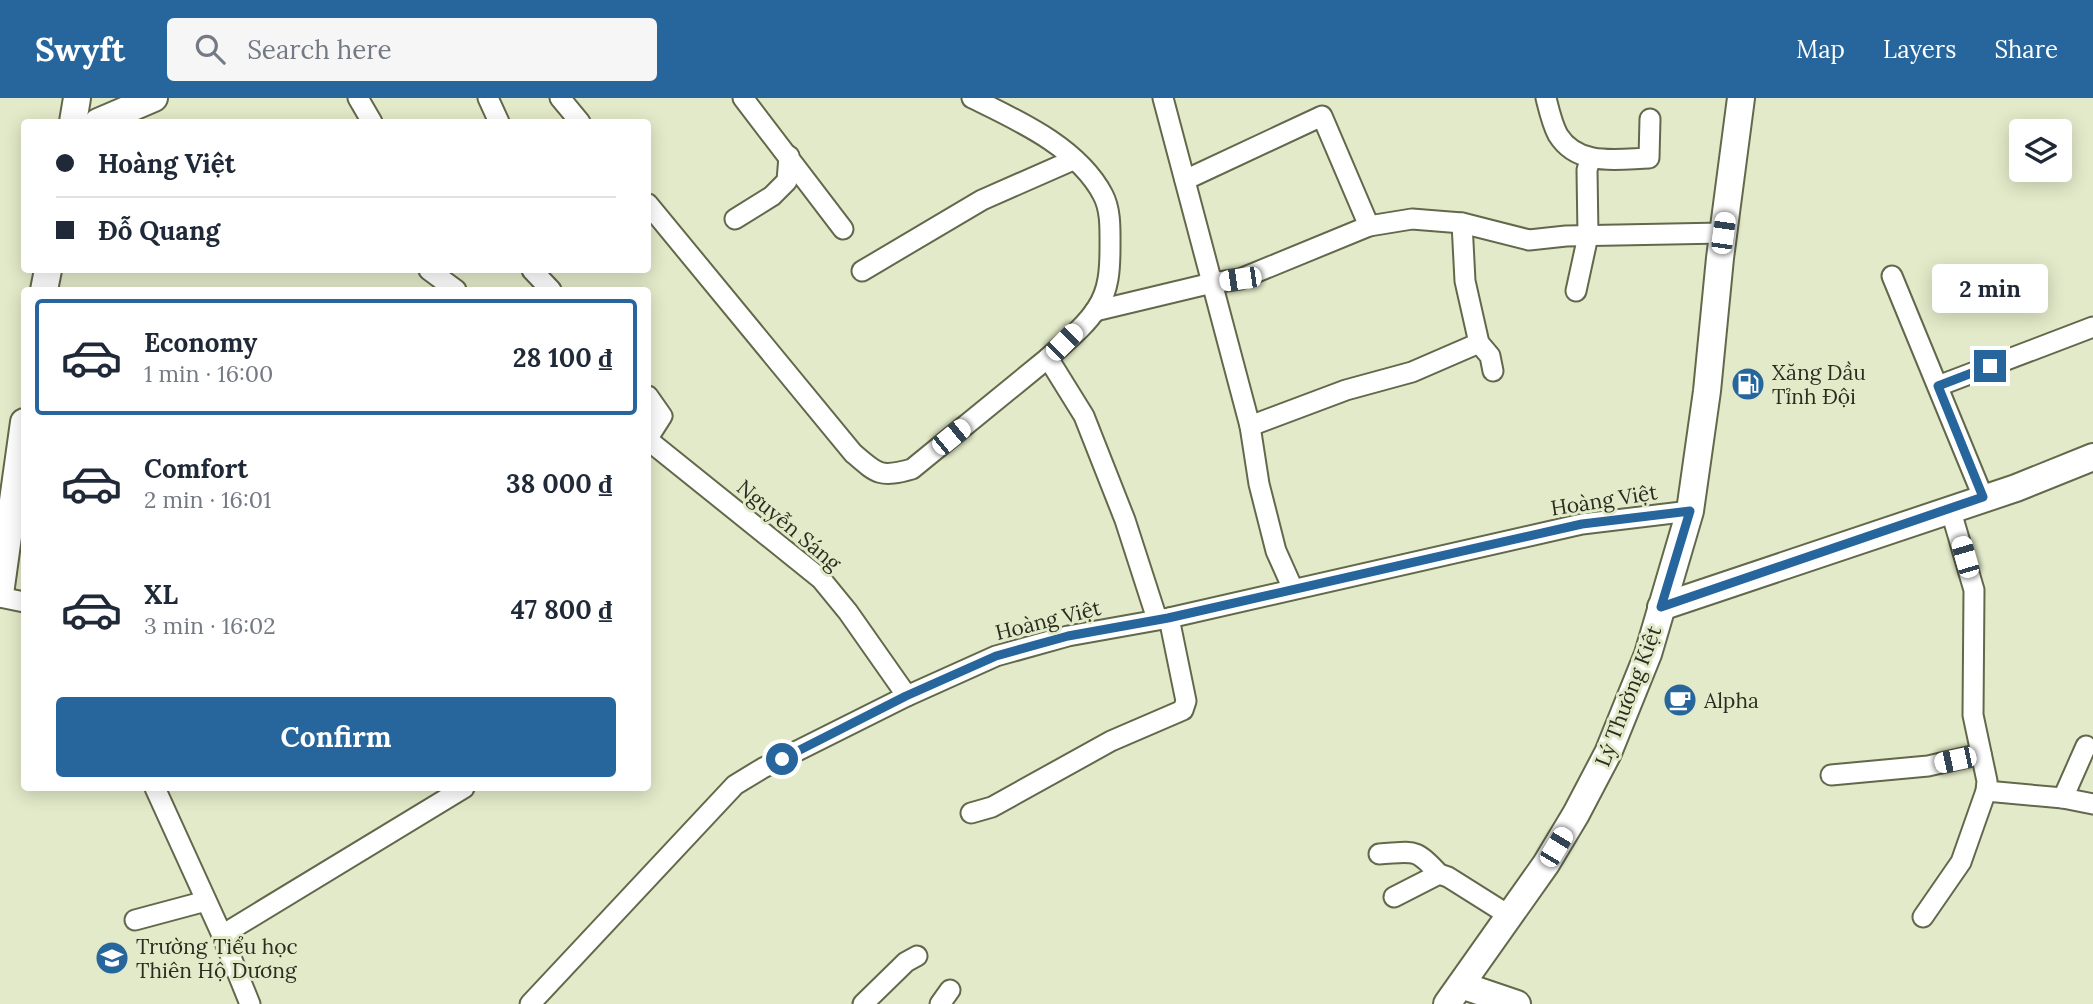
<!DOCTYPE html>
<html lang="en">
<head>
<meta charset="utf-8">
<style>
  :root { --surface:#fff; --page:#f6f6f7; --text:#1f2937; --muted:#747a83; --line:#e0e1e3; --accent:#27669c }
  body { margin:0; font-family:Lora,serif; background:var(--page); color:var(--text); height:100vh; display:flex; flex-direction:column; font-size:26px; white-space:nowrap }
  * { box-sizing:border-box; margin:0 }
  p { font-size:23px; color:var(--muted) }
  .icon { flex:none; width:38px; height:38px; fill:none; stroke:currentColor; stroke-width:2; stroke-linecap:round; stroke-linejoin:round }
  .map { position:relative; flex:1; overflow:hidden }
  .side { position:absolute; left:21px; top:189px; width:630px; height:504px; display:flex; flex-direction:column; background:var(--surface); border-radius:7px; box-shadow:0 4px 18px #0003 }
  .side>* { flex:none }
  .hud { position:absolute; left:21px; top:21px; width:630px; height:154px; border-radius:7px; box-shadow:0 4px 18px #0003; display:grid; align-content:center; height:154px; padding:0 35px; background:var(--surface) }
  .buttons { position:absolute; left:2009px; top:21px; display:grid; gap:14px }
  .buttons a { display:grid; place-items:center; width:63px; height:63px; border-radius:7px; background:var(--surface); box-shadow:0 4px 18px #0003; font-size:35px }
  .end { position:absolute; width:32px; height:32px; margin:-16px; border:9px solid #27669c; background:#fff; box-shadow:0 0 0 4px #fff }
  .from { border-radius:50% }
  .bubble { position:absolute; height:49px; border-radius:7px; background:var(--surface); box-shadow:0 4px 18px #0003; font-size:23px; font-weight:800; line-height:49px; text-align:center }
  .car { position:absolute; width:21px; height:42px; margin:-21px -10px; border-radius:9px; box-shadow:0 0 5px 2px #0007; background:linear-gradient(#fff 24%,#345 0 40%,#fff 0 76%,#345 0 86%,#fff 0) }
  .hud b { display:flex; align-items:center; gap:24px; height:66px; font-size:26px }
  .hud b+b { border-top:2px solid var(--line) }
  .hud i { width:18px; height:18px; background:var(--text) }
  ul { padding:12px 0 0; list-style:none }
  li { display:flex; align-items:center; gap:21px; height:116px; margin:0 14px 10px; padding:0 21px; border:4px solid transparent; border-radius:7px }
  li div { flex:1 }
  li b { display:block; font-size:26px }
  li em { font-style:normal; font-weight:800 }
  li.selected { border-color:var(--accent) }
  li>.icon { width:63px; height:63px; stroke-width:1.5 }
  .cta { display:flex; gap:14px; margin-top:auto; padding:14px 35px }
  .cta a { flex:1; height:80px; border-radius:7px; background:var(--accent); color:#fff; font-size:28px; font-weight:800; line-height:80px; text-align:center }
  header { display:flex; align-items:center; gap:42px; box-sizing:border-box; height:98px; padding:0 35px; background:var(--accent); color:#fff }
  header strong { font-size:33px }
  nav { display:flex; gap:38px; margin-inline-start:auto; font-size:24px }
  .search { width:490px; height:63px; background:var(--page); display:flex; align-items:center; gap:18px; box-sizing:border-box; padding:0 24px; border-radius:7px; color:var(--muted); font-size:26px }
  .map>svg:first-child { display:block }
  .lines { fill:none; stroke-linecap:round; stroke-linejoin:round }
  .street-casing { stroke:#62684b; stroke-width:23 }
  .secondary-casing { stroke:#62684b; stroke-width:30 }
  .street { stroke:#fff; stroke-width:19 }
  .secondary { stroke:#fff; stroke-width:26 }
  .route { stroke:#27669c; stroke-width:9 }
  .labels { text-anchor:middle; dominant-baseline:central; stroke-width:6; stroke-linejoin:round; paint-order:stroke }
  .poi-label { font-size:21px; fill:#2a2c20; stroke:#e3eac9; text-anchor:start }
  .street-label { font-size:21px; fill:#2a2c20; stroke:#e3eac9 }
</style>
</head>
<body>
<header>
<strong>Swyft</strong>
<div class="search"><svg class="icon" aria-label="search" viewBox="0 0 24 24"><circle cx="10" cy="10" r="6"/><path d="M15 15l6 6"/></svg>Search here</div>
<nav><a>Map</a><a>Layers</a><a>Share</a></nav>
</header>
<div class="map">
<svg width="2093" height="906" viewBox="0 0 2093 906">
  <rect width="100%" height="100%" fill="#e3eac9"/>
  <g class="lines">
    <defs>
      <g id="street">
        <polyline points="358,0 372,24"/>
        <polyline points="488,0 499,24"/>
        <polyline points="560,0 580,24"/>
        <polyline points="743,0 843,131"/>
        <path d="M972 0C1017 22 1078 49 1103 97 1111 112 1110 132 1110 149 1110 171 1109 192 1097 210 1085 229 1064 245 1048 260L1084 318 1125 422 1157 521"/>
        <polyline points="1163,0 1250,328 1259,386 1276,453 1293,491"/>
        <path d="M1546 0C1549 12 1552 26 1558 37 1578 69 1617 61 1649 60L1650 21"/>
        <path d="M648 106 853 355C877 376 880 380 912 371L1048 260"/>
        <polyline points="735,121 772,98 787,83 789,58"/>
        <polyline points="1462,125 1465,183 1479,245 1490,258 1493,273"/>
        <polyline points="1369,128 1412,121 1462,125 1529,142 1566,138 1723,135"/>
        <polyline points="1588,138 1587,72 1590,62"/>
        <polyline points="429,172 456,192"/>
        <polyline points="532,172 551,192"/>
        <polyline points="862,173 982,102 1073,62"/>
        <polyline points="1892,178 1983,399"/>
        <polyline points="1576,193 1586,147 1584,138"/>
        <polyline points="1095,213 1212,185 1240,181 1369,128 1322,18 1185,82"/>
        <polyline points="1938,288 2093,229"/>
        <polyline points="648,298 662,318 648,340"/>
        <polyline points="1250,328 1346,292 1412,274 1479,245"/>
        <polyline points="648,342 821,481 848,514 907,598"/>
        <polyline points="0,499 24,504"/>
        <polyline points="1831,677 1928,668 1981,656"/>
        <polyline points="155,690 222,837 250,906"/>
        <polyline points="1986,693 2063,700 2093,706"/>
        <polyline points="2063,700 2086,648"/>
        <polyline points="971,715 992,709 1111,643 1183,612 1186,603 1169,520"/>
        <path d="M1379 756C1414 754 1415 749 1439 776"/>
        <polyline points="1394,799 1439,776 1448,779 1510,818"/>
        <polyline points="1923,819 1961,764 1986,693 1987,683 1973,617 1974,492 1950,410"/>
        <polyline points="135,822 206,803"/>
        <polyline points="222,837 464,690"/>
        <polyline points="530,906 735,687 763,670 907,598 996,558 1068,538 1169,520 1582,426 1690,413"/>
        <polyline points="863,906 906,864 917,858"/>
        <polyline points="940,906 950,892"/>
      </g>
      <g id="secondary">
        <polyline points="73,24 77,0"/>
        <polyline points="98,24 154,0"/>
        <polyline points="44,192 48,172"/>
        <polyline points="0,496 24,324"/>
        <polyline points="1661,509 2016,390 2093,359"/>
        <polyline points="1461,887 1517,906"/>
        <polyline points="1447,906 1546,766 1576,716 1608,655 1648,556 1690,413 1707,293 1720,160 1741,0"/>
      </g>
    </defs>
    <use href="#street" class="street-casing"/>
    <use href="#secondary" class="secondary-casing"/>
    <use href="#street" class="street"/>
    <use href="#secondary" class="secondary"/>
  </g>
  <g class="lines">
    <polyline class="route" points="782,661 906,598 996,558 1068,538 1168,520 1582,426 1690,413 1661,509 1983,399 1938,288 1990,268"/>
  </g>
  <defs>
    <symbol id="fuel-disc" viewBox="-11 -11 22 22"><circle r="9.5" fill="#27669c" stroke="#e3eac9"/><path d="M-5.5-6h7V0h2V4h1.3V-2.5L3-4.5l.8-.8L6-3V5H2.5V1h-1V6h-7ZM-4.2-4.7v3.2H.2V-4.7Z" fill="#fff"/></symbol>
    <symbol id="cafe-disc" viewBox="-11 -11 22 22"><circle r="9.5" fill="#27669c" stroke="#e3eac9"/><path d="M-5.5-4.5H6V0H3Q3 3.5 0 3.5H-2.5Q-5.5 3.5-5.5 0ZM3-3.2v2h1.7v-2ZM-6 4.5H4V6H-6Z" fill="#fff"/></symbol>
    <symbol id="school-disc" viewBox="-11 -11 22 22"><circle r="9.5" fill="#27669c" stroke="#e3eac9"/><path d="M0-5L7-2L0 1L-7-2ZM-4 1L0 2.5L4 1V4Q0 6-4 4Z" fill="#fff"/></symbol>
  </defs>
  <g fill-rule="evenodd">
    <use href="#fuel-disc" x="1729" y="267" width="38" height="38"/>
    <use href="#cafe-disc" x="1661" y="583" width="38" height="38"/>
    <use href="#school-disc" x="93" y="841" width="38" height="38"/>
  </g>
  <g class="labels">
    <g class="poi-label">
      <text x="1772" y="274">Xăng Dầu<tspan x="1772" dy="24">Tỉnh Đội</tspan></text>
      <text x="1704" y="602">Alpha</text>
      <text x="136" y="848">Trường Tiểu học<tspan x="136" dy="24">Thiên Hộ Dương</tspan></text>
    </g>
    <g class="street-label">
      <text transform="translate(1604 402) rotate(-9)">Hoàng Việt</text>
      <text transform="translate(789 427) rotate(40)">Nguyễn Sáng</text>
      <text transform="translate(1048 522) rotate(-14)">Hoàng Việt</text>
      <text transform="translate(1628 598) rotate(-69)">Lý Thường Kiệt</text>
    </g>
  </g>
</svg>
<div class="buttons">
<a><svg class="icon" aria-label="layers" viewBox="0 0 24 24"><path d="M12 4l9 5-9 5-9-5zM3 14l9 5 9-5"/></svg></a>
</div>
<i class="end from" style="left:782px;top:661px"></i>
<i class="end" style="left:1990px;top:268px"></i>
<div class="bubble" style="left:1932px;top:166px;width:116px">2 min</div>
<i class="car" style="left:1723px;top:135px;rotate:8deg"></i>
<i class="car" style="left:1240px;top:181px;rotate:262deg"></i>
<i class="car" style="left:1064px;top:244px;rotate:45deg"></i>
<i class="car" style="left:951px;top:339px;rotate:51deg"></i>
<i class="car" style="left:1965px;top:459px;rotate:344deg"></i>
<i class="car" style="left:1955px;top:662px;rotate:258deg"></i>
<i class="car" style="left:1556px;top:749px;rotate:31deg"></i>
<div class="hud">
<b><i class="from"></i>Hoàng Việt</b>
<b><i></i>Đỗ Quang</b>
</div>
<section class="side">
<ul>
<li class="selected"><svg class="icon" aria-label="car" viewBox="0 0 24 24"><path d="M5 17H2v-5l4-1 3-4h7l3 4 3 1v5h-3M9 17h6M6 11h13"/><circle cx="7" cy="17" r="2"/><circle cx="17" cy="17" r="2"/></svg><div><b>Economy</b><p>1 min · 16:00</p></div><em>28 100 ₫</em></li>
<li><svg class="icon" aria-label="car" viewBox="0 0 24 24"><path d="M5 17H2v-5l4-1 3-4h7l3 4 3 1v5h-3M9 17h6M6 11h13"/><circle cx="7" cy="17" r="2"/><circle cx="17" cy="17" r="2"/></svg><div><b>Comfort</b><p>2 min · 16:01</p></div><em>38 000 ₫</em></li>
<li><svg class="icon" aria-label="car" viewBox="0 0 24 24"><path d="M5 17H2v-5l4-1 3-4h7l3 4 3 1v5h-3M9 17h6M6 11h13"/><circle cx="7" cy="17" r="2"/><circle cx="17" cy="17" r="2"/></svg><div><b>XL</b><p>3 min · 16:02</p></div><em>47 800 ₫</em></li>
</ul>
<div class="cta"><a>Confirm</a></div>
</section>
</div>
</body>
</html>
